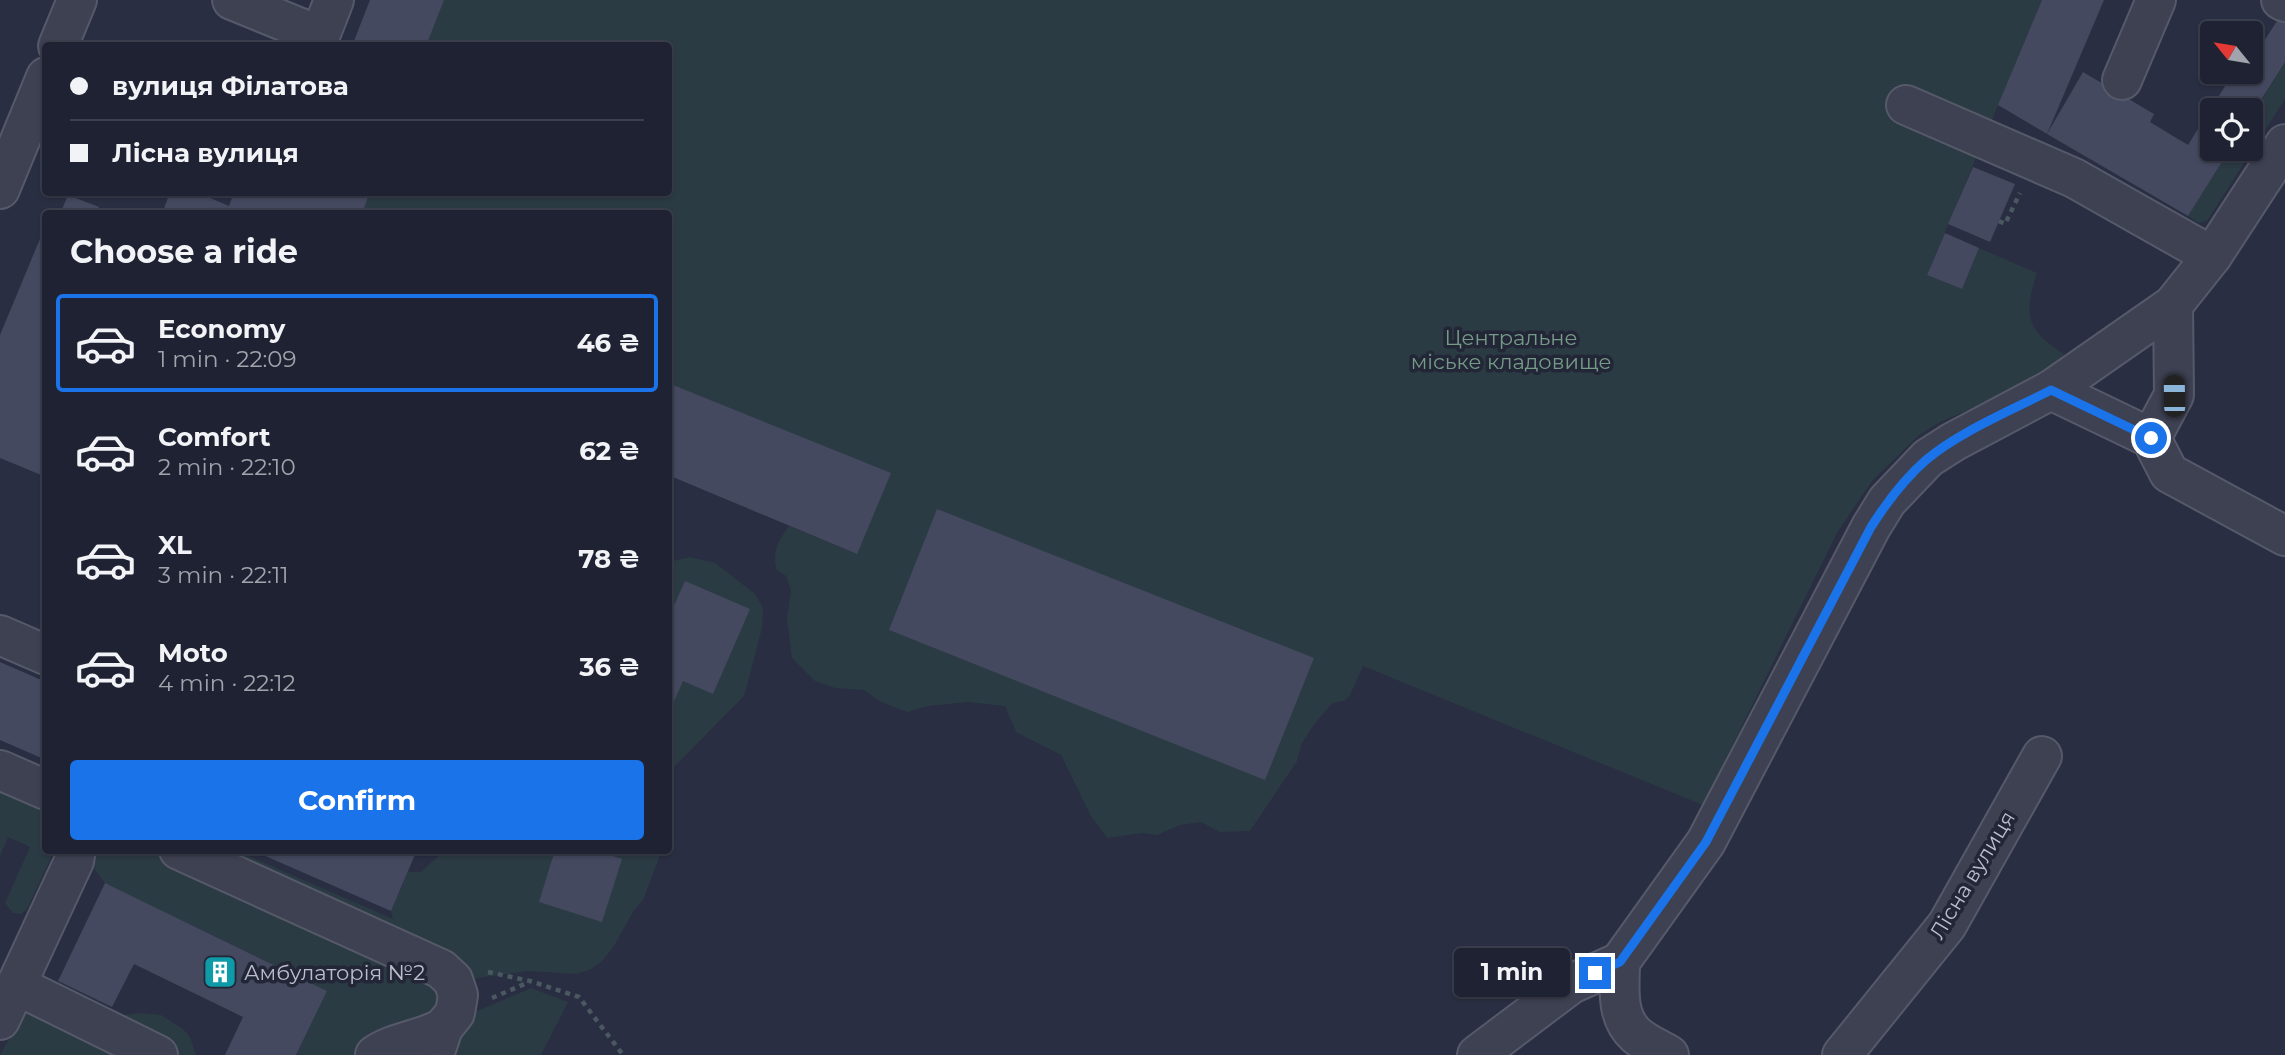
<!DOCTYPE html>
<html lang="en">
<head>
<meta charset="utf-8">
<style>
  :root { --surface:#1f2232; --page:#2c2f3e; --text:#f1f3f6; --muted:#a1a4ac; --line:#3c3f4d; --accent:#1a73e8 }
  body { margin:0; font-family:Montserrat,sans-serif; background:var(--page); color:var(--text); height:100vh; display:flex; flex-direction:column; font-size:26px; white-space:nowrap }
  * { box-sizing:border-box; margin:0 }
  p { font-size:23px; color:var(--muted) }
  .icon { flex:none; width:38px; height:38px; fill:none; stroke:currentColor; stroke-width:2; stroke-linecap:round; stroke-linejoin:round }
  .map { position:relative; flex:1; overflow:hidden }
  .sheet { position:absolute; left:42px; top:210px; width:630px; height:644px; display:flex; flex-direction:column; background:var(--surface); border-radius:7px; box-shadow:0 2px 5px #0004,0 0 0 2px var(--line) }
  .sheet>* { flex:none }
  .guide { position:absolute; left:42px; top:42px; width:630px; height:154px; border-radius:7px; box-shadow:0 2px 5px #0004,0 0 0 2px var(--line); display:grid; align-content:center; height:154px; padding:0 28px; background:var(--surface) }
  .needle { width:46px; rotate:300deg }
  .tools { position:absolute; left:2200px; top:21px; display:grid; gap:14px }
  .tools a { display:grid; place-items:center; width:63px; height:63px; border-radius:7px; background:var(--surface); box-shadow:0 2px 5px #0004,0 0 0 2px var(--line); font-size:35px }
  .end { position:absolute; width:32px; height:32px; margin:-16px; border:9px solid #1a73e8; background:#fff; box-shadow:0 0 0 4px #fff }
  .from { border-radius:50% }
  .bubble { position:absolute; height:49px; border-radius:7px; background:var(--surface); box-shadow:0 2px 5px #0004,0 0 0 2px var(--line); font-size:23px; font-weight:700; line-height:49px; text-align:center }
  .car { position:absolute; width:21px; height:42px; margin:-21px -10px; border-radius:9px; box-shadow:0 0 5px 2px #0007; background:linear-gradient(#222 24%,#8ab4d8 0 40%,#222 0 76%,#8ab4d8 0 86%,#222 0) }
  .guide b { display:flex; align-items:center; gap:24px; height:66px; font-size:26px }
  .guide b+b { border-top:2px solid var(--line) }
  .guide i { width:18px; height:18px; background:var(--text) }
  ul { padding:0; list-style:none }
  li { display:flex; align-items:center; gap:21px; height:98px; margin:0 14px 10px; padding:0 14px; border:4px solid transparent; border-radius:7px }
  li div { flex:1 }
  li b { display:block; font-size:26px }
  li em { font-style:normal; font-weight:700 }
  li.on { border-color:var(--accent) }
  li>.icon { width:63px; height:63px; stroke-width:1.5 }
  h2 { padding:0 28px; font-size:32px; line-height:84px }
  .cta { display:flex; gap:14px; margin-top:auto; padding:14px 28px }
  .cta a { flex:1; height:80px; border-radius:7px; background:var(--accent); color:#fff; font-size:28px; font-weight:700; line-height:80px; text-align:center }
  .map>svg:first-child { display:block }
  .green { fill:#2b3b43; fill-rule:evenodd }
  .building { fill:#444960 }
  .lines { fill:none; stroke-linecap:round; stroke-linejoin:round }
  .minor-casing { stroke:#565969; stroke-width:42 }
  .path { stroke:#4a5860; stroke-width:4.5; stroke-dasharray:5 5; stroke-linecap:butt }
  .minor { stroke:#3e4152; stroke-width:38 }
  .route { stroke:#1a73e8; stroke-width:9 }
  .labels { text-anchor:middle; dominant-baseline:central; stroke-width:7; stroke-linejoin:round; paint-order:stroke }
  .park-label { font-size:21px; fill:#749b86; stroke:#222637 }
  .street-label { font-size:21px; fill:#bbbdcc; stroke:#222637 }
  .poi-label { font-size:21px; fill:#bbbdcc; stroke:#222637; text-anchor:start }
</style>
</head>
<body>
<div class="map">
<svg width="2285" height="1055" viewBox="0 0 2285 1055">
  <rect width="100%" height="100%" fill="#292e42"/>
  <g class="green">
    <path d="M444 0H2042L1927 275 1962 289 1979 248 2037 273C2023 315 2026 330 2064 354L2054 367 2006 394 1940 422 1919 435 1872 481 1837 533 1703 805 1363 666 1350 695 1344 701 1332 703 1313 726 1302 743 1297 761 1250 831 1220 832 1201 822 1180 825 1157 835 1142 833 1107 838 1091 816 1061 755 1016 732 1005 706 968 702 928 706 908 712 881 702 864 690 835 688 815 681 792 658 787 618 791 590 786 576 777 570C771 553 779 539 789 526L857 554 669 383 668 214H362L370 193 668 192V46L426 45ZM889 630 1313 659 1265 779Z"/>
    <polygon points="2285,62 2285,99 2207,221 2199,223 2188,216 2230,149 2250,149 2251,117"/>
    <polygon points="690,557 715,563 755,594 763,608 762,628 744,696 669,772 669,562"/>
    <polygon points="0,782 45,801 46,850 54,851 27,909 21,914 13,913 5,903 30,847 8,837 0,856"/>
    <polygon points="89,851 237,851 393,919 391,911 408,872 421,872 444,851 659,851 659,858 643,900 634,910 614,946 602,961 591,969 577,974 527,971 477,978 451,996 449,1007 358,1055 296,1055 327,991 105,883 89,862"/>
    <polygon points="531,988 568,1002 541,1055 442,1055 461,1018"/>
    <polygon points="26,1009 106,1024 123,1015 141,1013 161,1015 183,1029 190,1037 196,1055 0,1055"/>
  </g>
  <g class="building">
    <polygon points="370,0 444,0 426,46 352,46"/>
    <polygon points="2042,0 2104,0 2047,134 1998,105"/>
    <polygon points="2279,18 2285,22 2285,62 2250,117 2250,110 2212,110 2212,149 2230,149 2188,216 2047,134 2083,72 2154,114 2150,122 2188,145 2234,72 2250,72 2250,44 2259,49"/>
    <polygon points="1973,167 2015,184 1990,242 1948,224"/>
    <polygon points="170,192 196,192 229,206 234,192 370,192 362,214 162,214"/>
    <polygon points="68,195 99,207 96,214 60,214"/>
    <polygon points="1945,233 1979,248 1962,289 1927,275"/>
    <polygon points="42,234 46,236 46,477 0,458 0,335"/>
    <polygon points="668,383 891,473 857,554 668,475"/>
    <polygon points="937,509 1314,658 1265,780 889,630"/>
    <polygon points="685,581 750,609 713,694 683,681 668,715 668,619"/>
    <polygon points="0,662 46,682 46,760 0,740"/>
    <polygon points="252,850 417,850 391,911"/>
    <polygon points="555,850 595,850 622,859 602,922 539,902"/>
    <polygon points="105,883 327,991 296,1055 225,1055 243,1017 134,964 112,1007 58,981"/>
  </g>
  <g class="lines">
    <defs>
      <g id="minor">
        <polyline points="232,0 320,36 334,0"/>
        <polyline points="2281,0 2285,2"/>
        <polyline points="58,46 77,0"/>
        <polyline points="2122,80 2156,0"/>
        <polyline points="1906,105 2074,178 2212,256"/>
        <polyline points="0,189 46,77"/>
        <polyline points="2051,390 2151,438 2169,473 2285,536"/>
        <polyline points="2151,438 2174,395 2173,305"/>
        <polyline points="0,635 46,655"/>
        <polyline points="0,770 46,790"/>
        <polyline points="179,850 441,969 453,980 458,995 455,1013 443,1028 434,1055"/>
        <path d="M1620 962C1620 987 1615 1016 1636 1035 1645 1043 1659 1049 1669 1055"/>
        <polyline points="16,985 158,1055"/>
        <polyline points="0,1020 74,861 76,850"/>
        <path d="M375 1055C395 1041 422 1040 443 1028"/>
        <polyline points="1477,1055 1571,984 1620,962 1706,842 1871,527 1887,501 1928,458 1953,442 2051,390 2173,305 2212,256 2285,144"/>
        <polyline points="1842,1055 1947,925 2042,756"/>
      </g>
    </defs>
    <use href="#minor" class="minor-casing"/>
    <g class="path">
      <polyline points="1999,221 2005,224 2020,193"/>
      <polyline points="488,972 530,981 579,997 623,1055"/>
      <polyline points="492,998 529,982"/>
    </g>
    <use href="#minor" class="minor"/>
  </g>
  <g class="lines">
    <path class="route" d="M1595 973 1620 962 1706 842 1871 527C1887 502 1904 479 1926 460 1959 432 2012 410 2051 390L2151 438"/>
  </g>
  <defs>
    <symbol id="building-square" viewBox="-11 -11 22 22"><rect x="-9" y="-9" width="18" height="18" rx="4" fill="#0f9aa8" stroke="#222637"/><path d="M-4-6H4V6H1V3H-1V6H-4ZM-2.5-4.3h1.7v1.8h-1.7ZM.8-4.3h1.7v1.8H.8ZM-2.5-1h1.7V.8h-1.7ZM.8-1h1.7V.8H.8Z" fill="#fff"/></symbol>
  </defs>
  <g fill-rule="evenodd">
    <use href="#building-square" x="201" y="953" width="38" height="38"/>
  </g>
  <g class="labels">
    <g class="park-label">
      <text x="1511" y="337">Центральне<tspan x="1511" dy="24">міське кладовище</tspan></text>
    </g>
    <g class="street-label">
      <text transform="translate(1972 875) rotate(-59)">Лісна вулиця</text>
    </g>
    <g class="poi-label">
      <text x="244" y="972">Амбулаторія №2</text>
    </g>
  </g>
</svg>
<div class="tools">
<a><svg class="needle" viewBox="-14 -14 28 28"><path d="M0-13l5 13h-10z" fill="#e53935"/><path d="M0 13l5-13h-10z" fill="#a1a4ac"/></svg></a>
<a><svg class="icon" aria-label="locate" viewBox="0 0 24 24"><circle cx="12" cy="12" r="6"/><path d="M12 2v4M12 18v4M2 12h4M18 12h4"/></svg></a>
</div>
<i class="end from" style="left:2151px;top:438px"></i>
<i class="end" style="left:1595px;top:973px"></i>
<div class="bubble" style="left:1454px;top:948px;width:116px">1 min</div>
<i class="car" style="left:2174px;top:396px;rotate:359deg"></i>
<div class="guide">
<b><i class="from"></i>вулиця Філатова</b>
<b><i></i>Лісна вулиця</b>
</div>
<section class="sheet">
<h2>Choose a ride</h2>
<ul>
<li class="on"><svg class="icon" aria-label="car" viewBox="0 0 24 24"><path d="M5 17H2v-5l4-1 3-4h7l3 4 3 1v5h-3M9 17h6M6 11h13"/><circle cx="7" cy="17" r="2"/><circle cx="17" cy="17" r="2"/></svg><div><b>Economy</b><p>1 min · 22:09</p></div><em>46 ₴</em></li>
<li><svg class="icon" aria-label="car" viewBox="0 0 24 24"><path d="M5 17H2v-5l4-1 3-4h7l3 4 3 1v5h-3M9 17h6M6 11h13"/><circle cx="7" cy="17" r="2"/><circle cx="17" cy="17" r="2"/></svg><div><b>Comfort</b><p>2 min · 22:10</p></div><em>62 ₴</em></li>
<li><svg class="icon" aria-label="car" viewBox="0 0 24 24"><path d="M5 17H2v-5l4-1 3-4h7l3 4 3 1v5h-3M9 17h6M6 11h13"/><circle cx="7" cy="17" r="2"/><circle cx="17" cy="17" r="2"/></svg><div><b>XL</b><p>3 min · 22:11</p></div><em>78 ₴</em></li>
<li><svg class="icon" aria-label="car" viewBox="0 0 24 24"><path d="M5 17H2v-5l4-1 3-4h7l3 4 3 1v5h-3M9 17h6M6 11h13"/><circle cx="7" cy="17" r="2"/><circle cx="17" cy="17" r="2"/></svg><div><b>Moto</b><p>4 min · 22:12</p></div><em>36 ₴</em></li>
</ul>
<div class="cta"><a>Confirm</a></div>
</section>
</div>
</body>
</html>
